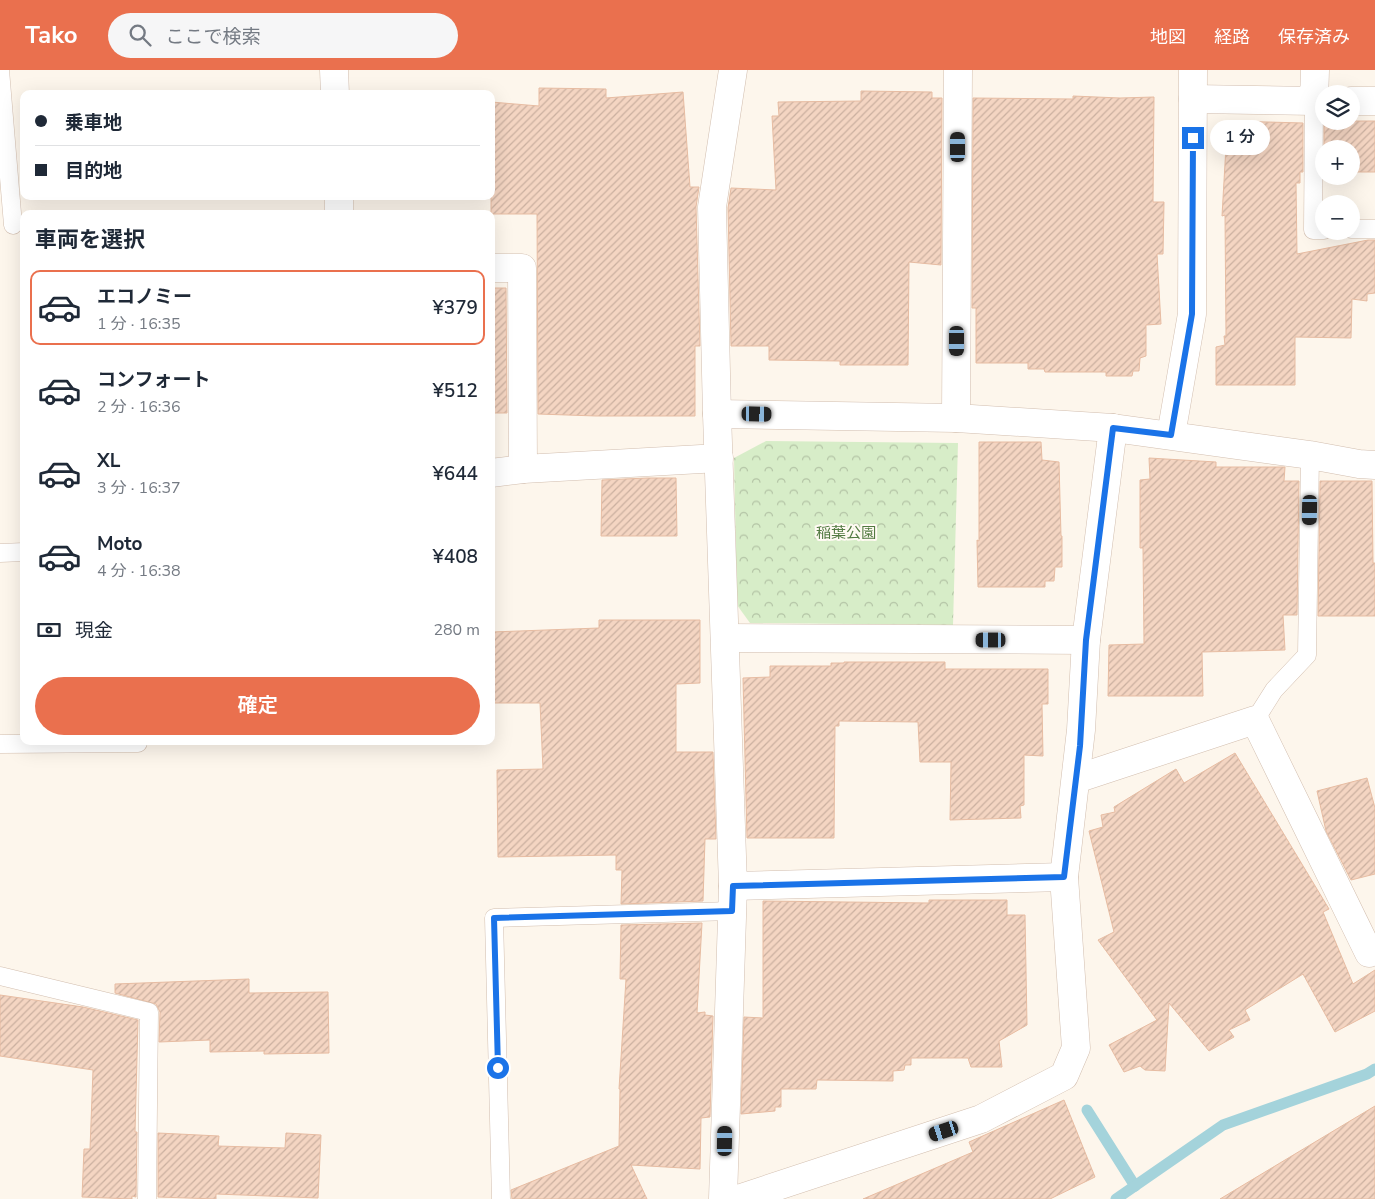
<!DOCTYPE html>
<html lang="ja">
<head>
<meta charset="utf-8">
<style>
  :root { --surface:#fff; --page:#f6f6f7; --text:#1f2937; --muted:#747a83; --line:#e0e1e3; --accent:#ea704e }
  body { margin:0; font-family:"Nunito Sans","Noto Sans JP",sans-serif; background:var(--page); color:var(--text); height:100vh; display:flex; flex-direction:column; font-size:19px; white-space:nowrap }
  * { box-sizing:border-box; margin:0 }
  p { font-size:16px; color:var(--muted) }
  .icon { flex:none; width:28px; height:28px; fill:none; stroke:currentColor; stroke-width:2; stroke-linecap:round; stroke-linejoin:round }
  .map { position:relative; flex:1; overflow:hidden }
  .panel { position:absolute; left:20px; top:140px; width:475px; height:535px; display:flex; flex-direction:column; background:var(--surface); border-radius:10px; box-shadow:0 5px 20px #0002 }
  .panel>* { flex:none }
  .banner { position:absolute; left:20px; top:20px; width:475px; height:110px; border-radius:10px; box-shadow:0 5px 20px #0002; display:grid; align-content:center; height:110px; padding:0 15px; background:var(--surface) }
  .tools { position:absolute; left:1315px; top:15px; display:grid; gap:10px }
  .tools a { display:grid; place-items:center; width:45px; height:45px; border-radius:50%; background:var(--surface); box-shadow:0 5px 20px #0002; font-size:25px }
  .end { position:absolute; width:22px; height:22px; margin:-11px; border:6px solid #1a73e8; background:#fff; box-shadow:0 0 0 2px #fff }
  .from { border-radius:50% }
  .bubble { position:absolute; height:35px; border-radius:18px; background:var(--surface); box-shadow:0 5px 20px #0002; font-size:16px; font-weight:600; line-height:35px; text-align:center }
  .car { position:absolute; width:15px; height:30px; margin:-15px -8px; border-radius:6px; box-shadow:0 0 4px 1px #0007; background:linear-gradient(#222 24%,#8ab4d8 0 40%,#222 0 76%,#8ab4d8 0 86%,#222 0) }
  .banner b { display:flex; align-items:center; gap:18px; height:48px; font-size:19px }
  .banner b+b { border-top:1px solid var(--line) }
  .banner i { width:12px; height:12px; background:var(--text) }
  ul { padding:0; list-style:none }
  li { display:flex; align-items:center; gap:15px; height:75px; margin:0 10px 8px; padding:0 5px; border:2px solid transparent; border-radius:10px }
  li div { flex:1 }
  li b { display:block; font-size:19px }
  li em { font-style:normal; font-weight:600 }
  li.on { border-color:var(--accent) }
  li>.icon { width:45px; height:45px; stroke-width:1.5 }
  h2 { padding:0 15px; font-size:22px; line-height:60px }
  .pay { display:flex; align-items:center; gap:12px; height:55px; padding:0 15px; font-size:19px }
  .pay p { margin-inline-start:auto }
  .primary-button { display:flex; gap:10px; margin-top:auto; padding:10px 15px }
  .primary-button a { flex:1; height:58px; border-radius:30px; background:var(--accent); color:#fff; font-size:20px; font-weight:600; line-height:58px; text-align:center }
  header { display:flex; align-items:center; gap:30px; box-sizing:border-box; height:70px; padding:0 25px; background:var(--accent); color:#fff }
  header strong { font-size:24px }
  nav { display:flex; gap:28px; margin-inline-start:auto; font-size:18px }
  .search { width:350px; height:45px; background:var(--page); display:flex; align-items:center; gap:12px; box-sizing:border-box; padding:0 18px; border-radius:28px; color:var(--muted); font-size:19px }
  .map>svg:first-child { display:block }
  .park { fill:url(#park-crowns) }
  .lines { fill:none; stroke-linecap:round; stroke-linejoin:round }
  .stream { stroke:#a4d3db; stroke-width:11 }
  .building { fill:url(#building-hatch); stroke:#e7bca2 }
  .service-casing { stroke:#d2beaf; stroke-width:19 }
  .minor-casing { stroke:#d2beaf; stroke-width:29 }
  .service { stroke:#fff; stroke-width:18 }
  .minor { stroke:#fff; stroke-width:28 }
  .route { stroke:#1a73e8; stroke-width:6 }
  .labels { text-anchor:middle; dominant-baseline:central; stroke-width:4; stroke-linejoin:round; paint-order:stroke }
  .park-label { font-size:15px; fill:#527a41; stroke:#fffaf3 }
</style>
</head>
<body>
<header>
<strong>Tako</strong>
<div class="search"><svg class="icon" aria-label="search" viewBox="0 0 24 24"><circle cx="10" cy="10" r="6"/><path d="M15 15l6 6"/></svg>ここで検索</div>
<nav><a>地図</a><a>経路</a><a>保存済み</a></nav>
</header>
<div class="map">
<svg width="1375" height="1129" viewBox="0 0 1375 1129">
  <defs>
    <pattern id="park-crowns" width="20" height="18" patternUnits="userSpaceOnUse" patternTransform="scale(1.25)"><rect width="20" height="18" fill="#d7edc8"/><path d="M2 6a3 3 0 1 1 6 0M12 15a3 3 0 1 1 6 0" fill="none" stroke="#b3c3a5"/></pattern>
    <pattern id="building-hatch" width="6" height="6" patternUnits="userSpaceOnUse" patternTransform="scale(1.25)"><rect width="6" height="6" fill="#f4d5c2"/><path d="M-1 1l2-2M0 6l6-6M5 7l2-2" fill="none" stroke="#cbb0a0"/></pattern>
  </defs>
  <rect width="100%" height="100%" fill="#fdf6ec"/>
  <polygon class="park" points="766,371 958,373 953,555 750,553 737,535 734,388"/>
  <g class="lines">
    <g class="stream">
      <polyline points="1087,1040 1135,1116"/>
      <polyline points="1116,1129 1223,1055 1367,1004 1375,999"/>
    </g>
  </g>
  <g class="building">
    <polygon points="539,18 606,19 606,28 683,22 690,117 699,117 696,137 700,276 695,276 695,346 596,346 538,344 537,144 491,144 491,32 539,36"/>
    <polygon points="861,21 932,22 932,28 942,28 941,195 909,192 908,295 840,295 840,291 769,290 769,276 731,276 728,138 731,118 776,120 772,46 779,46 778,32 861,31"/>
    <polygon points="1073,26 1120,28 1154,27 1153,132 1164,132 1163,184 1157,184 1161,254 1146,255 1146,286 1140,288 1139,301 1133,301 1132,306 1106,306 1106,302 1045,302 1044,299 1028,299 1028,293 976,293 976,238 972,238 973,28 1073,29"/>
    <polygon points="1231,51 1303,53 1303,102 1300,102 1300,113 1296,113 1297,184 1368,170 1375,170 1375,223 1367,224 1367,231 1352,229 1351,268 1295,267 1295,315 1216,315 1216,277 1225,275 1224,266 1226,266 1225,145 1222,146 1226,76 1234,75"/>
    <polygon points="1333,51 1375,51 1375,102 1351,102 1351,79 1324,79 1324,53 1333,54"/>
    <polygon points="491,218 506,218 507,343 491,343"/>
    <polygon points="979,372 1041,372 1042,390 1059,392 1061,466 1062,466 1062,497 1055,497 1054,511 1045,511 1045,517 978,517 977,470 979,471"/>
    <polygon points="1149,388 1216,392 1216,397 1285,397 1284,411 1299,411 1297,545 1283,545 1285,580 1202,582 1203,626 1108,626 1109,575 1144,574 1143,478 1140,478 1140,410 1150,409"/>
    <polygon points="647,408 676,408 677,466 601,466 602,410"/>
    <polygon points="1320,411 1372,411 1373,493 1375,493 1375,546 1318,546"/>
    <polygon points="599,550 700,550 700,613 676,614 676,682 713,682 716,769 705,769 703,831 621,834 622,800 616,800 616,785 498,787 497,700 543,699 540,633 491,633 492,562 599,558"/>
    <polygon points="844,592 945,592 945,599 1048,599 1048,634 1042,634 1043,686 1024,685 1024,735 1020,736 1021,748 950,750 951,692 920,692 918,652 839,651 839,656 835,656 834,768 747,768 743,608 770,607 770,596 831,596 831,593 844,593"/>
    <polygon points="1235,683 1329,839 1323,842 1353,914 1375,900 1375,941 1335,962 1303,904 1245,940 1250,950 1229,960 1234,967 1209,981 1169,933 1165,1001 1145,1000 1140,996 1124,1002 1109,975 1157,950 1098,870 1114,862 1089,761 1103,757 1101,745 1115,742 1114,737 1176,699 1184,713"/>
    <polygon points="1367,708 1375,738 1375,804 1351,810 1326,761 1317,721"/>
    <polygon points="929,830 1007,830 1007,845 1025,845 1027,955 999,971 1002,997 971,997 968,988 911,988 911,995 905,995 904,1000 893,1001 893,1011 817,1010 816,1019 781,1019 781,1037 775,1037 775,1041 741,1044 744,947 763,948 763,831 929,833"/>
    <polygon points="702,853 697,943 705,942 705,945 713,946 710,1047 701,1048 700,1099 631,1095 647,1129 512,1129 511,1120 619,1076 620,1019 619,1019 626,909 620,909 621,855"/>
    <polygon points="249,909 249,923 328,922 329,983 264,984 264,981 210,982 210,970 159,972 160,942 156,934 115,923 115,914"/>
    <polygon points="0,925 83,937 138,950 135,1062 137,1062 136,1127 132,1126 132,1129 82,1127 84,1079 90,1079 93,1000 0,986"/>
    <polygon points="1064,1030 1095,1107 1050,1129 863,1129 973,1082 969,1072"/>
    <polygon points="1375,1036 1375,1129 1220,1129"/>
    <polygon points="158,1063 219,1066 218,1076 285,1078 286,1063 321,1065 318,1128 216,1124 216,1129 158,1127"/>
  </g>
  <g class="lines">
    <defs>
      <g id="service">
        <polyline points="0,0 13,155"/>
        <polyline points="1314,31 1313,160 1324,160"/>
        <polyline points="1351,159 1375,159"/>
        <polyline points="0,483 24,482"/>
        <polyline points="1255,650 1274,620 1307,585 1310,385"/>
        <polyline points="0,674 138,673"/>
        <polyline points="0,906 149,942 147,1129"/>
        <polyline points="501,1129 494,848 732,841"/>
      </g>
      <g id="minor">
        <polyline points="334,0 335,24"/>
        <polyline points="1193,29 1314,31 1315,0"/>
        <polyline points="1351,31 1375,31"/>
        <polyline points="339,126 339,144"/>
        <polyline points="491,198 522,198 523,399 719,388"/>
        <polyline points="717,344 956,348 1113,358 1310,385 1359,394 1375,395"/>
        <polyline points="956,348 958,0"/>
        <polyline points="1171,365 1192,244 1193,0"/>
        <polyline points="491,403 523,399"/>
        <polyline points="725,568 1086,570"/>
        <polyline points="1076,709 1255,650 1369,883 1375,880"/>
        <polyline points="733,816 1064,807"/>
        <polyline points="723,1129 733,816 717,344 712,137 733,0"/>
        <polyline points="738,1129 981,1049 1064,1006 1076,978 1064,807 1081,660 1086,570 1113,358"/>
      </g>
    </defs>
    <use href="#service" class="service-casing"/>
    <use href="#minor" class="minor-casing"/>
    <use href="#service" class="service"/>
    <use href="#minor" class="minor"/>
  </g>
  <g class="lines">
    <polyline class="route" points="498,998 494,848 732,841 733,816 1064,807 1080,676 1086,570 1113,358 1171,365 1192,244 1193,68"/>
  </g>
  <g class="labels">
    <g class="park-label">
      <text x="846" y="463">稲葉公園</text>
    </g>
  </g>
</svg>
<div class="tools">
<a><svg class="icon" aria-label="layers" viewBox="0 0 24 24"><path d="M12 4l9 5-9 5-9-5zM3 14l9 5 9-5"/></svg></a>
<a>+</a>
<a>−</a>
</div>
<i class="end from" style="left:498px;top:998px"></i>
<i class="end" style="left:1193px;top:68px"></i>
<div class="bubble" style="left:1210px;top:50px;width:60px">1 分</div>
<i class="car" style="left:958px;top:77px;rotate:0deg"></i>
<i class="car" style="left:957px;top:271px;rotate:180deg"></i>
<i class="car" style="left:757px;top:344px;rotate:91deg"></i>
<i class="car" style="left:1310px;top:440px;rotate:181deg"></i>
<i class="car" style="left:991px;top:570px;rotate:270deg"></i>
<i class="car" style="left:944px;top:1061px;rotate:252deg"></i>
<i class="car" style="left:725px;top:1071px;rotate:1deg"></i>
<div class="banner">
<b><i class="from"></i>乗車地</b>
<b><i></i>目的地</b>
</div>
<section class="panel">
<h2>車両を選択</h2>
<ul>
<li class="on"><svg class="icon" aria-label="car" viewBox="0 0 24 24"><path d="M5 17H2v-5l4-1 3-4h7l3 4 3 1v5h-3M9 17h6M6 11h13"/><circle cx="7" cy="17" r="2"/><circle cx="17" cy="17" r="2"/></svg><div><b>エコノミー</b><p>1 分 · 16:35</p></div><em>¥379</em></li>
<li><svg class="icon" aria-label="car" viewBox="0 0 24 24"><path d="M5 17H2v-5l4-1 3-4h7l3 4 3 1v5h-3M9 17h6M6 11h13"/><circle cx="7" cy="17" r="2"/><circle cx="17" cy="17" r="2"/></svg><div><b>コンフォート</b><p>2 分 · 16:36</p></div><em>¥512</em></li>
<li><svg class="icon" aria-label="car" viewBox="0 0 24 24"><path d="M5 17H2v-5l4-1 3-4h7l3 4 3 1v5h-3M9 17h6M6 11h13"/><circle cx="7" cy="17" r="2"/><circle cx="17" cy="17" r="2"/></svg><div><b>XL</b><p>3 分 · 16:37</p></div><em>¥644</em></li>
<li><svg class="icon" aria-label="car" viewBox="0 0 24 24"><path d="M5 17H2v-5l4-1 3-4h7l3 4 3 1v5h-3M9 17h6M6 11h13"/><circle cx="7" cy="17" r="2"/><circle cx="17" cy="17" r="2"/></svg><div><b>Moto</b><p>4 分 · 16:38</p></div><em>¥408</em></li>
</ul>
<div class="pay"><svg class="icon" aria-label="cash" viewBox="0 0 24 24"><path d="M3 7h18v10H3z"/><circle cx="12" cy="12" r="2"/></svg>現金<p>280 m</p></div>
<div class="primary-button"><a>確定</a></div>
</section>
</div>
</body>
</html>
